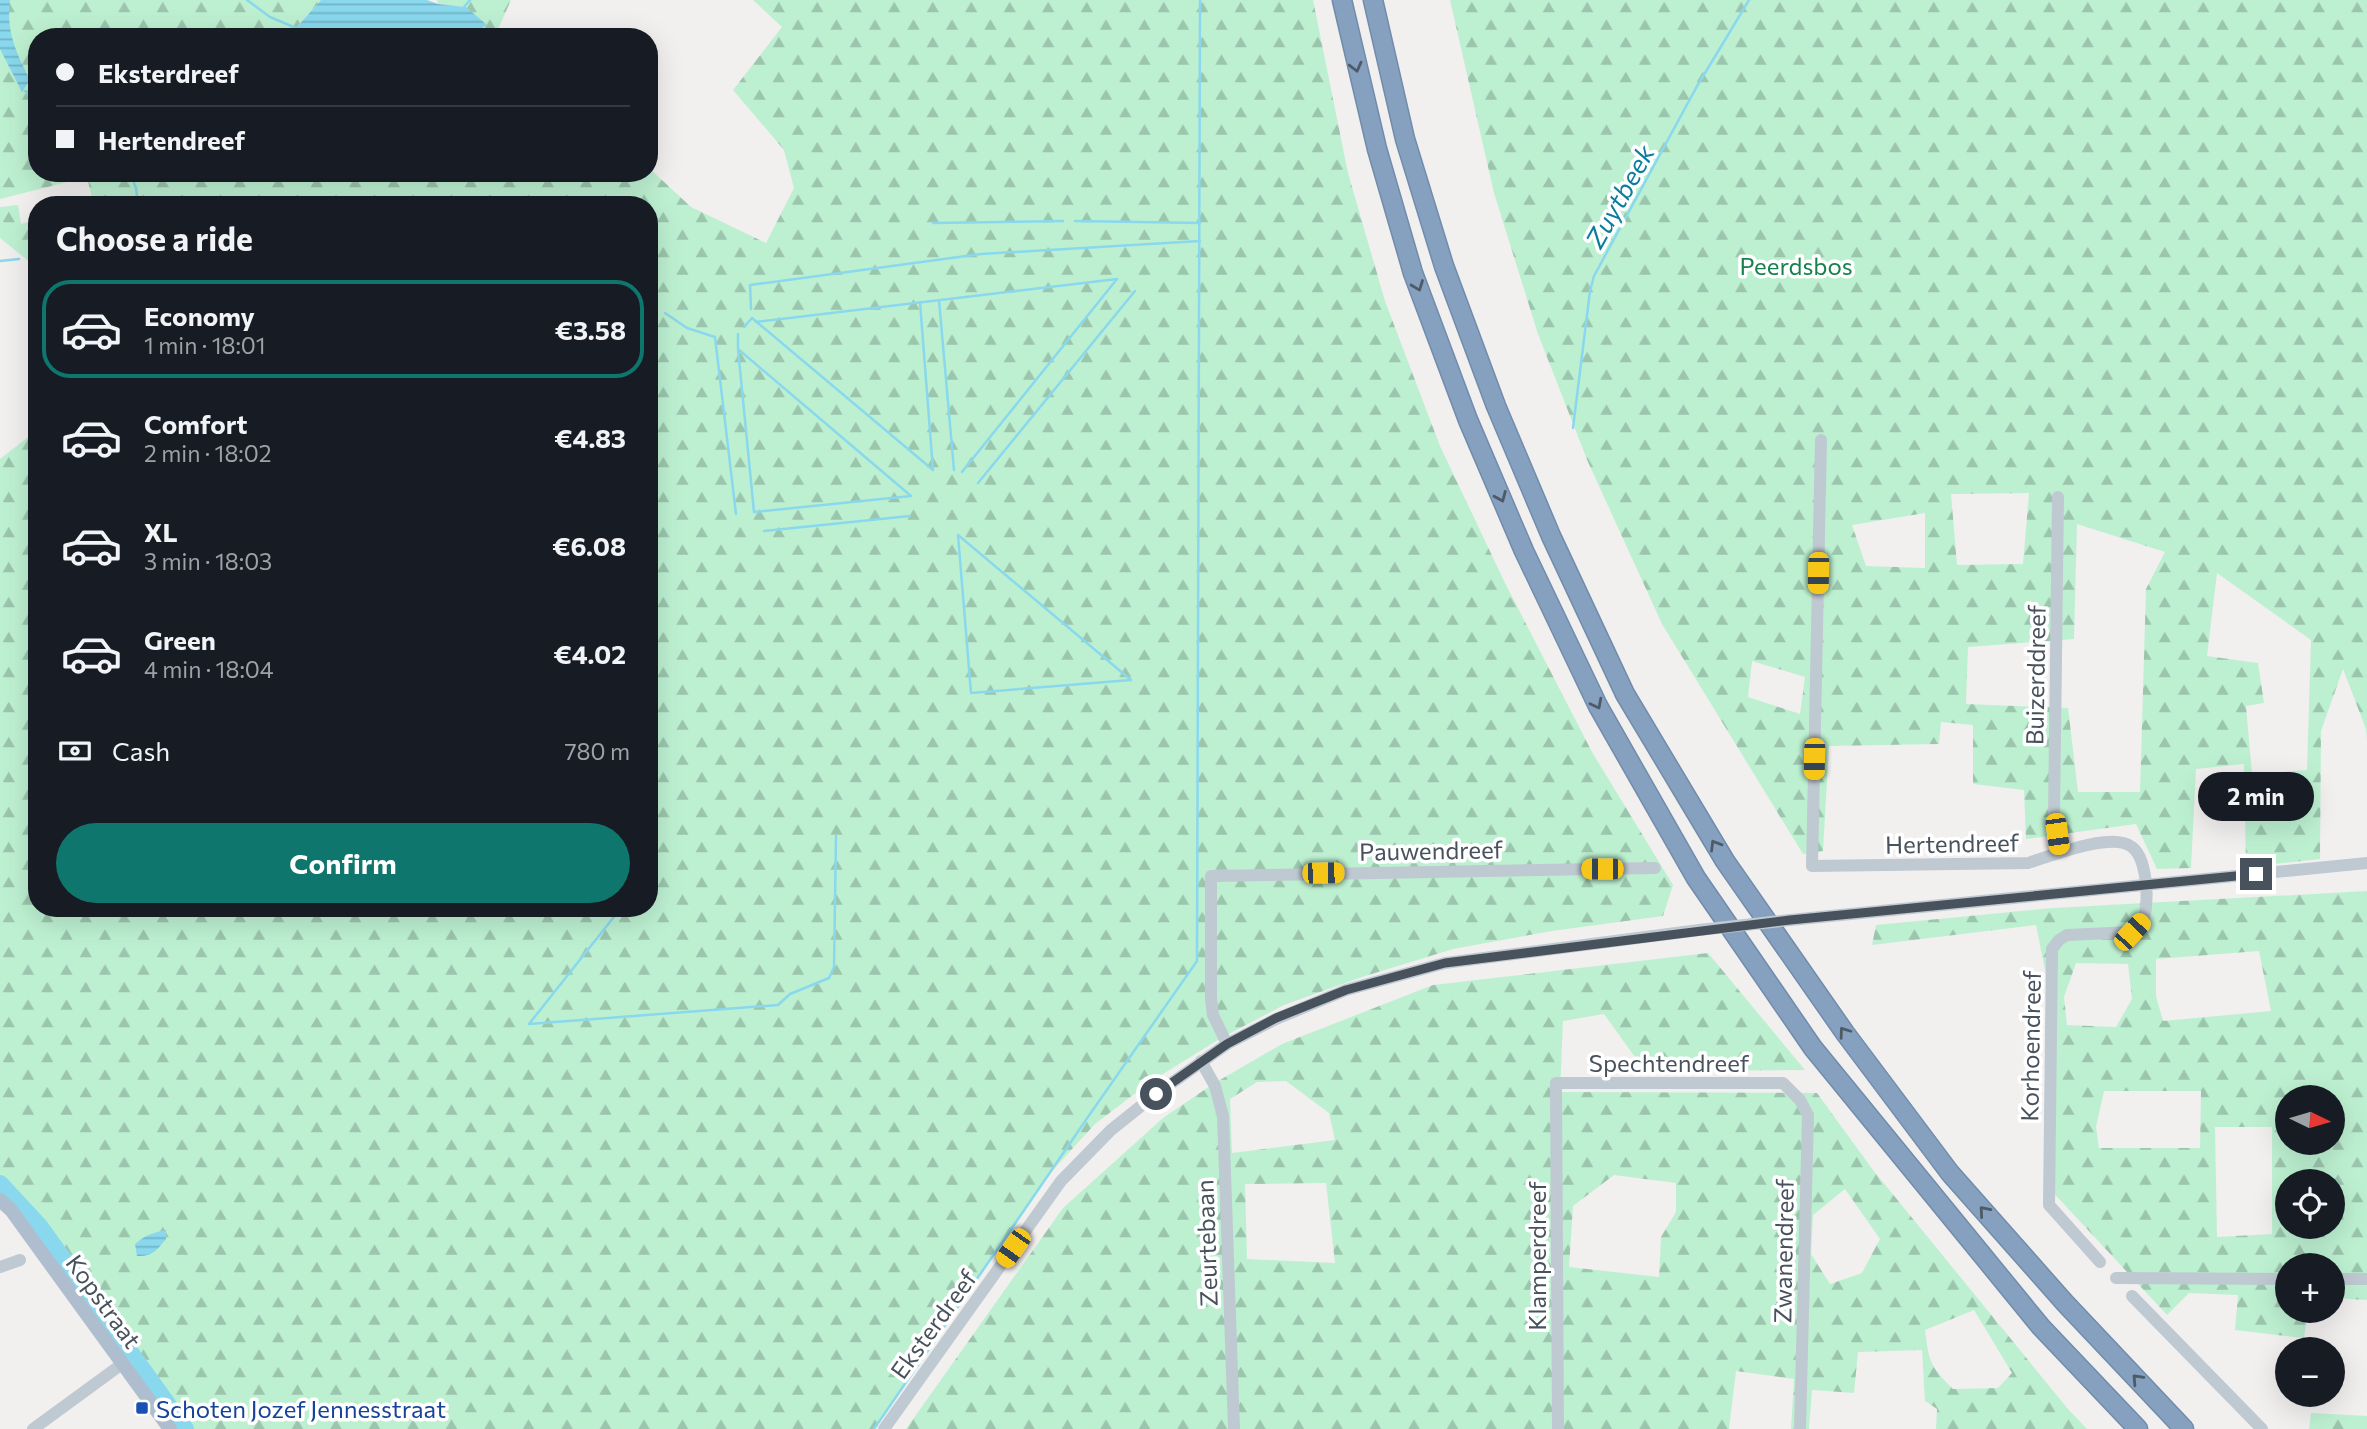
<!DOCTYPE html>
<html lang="en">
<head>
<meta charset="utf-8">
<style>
  :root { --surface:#171b24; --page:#242831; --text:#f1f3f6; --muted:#9ea1a6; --line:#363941; --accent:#0f766e }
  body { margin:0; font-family:Commissioner,sans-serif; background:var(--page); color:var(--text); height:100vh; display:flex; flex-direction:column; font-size:26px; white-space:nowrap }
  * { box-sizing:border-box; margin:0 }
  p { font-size:23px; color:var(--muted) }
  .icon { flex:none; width:38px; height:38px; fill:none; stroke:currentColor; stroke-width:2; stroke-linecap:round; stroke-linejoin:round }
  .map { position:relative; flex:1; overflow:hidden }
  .side { position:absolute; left:28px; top:196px; width:630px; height:721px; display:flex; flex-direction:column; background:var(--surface); border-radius:28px; box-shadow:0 7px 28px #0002 }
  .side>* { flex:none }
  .guide { position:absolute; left:28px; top:28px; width:630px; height:154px; border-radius:28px; box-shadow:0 7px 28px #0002; display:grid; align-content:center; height:154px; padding:0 28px; background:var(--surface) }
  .needle { width:46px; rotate:95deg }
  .buttons { position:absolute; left:2275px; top:1085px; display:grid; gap:14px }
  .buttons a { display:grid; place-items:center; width:70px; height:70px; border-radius:50%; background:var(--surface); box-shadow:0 7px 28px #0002; font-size:35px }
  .end { position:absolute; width:32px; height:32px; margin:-16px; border:9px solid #47525d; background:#fff; box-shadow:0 0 0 4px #fff }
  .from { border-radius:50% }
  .bubble { position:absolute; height:49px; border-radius:24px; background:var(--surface); box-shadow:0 7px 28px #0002; font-size:23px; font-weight:700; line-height:49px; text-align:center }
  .car { position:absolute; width:21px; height:42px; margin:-21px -10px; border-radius:9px; box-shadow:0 0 5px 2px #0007; background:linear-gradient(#f5c518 24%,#345 0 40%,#f5c518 0 76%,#345 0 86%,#f5c518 0) }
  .guide b { display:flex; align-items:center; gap:24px; height:66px; font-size:26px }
  .guide b+b { border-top:2px solid var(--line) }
  .guide i { width:18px; height:18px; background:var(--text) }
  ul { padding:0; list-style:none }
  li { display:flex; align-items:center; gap:21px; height:98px; margin:0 14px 10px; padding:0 14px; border:4px solid transparent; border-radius:28px }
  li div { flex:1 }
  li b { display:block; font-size:26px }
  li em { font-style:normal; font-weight:700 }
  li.active { border-color:var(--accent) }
  li>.icon { width:63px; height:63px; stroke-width:1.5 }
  h2 { padding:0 28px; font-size:32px; line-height:84px }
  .pay { display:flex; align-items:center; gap:18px; height:77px; padding:0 28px; font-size:26px }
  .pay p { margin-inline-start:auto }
  .primary-button { display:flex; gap:14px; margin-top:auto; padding:14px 28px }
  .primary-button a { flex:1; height:80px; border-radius:42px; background:var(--accent); color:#fff; font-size:28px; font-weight:700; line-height:80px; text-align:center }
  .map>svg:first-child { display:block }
  .forest { fill:url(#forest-firs); fill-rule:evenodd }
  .water { fill:url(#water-rules) }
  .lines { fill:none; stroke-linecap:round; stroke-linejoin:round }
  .stream { stroke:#89d8ee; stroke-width:2.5 }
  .river { stroke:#89d8ee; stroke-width:18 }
  .highway-casing { stroke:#718cab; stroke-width:21 }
  .minor { stroke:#bfc9d1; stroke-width:12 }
  .major { stroke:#aebecf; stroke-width:14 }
  .highway { stroke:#86a1bf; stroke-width:18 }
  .minor-bridge { stroke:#bfc9d1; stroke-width:12 }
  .oneway { stroke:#4d5a67 }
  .route { stroke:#47525d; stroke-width:9 }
  .transit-dot { fill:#1a4fb4; stroke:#fff; stroke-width:2.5 }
  .labels { text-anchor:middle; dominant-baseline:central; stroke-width:7; stroke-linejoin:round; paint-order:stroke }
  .park-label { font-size:24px; fill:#15814c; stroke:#fff }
  .street-label { font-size:24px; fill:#47525d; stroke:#fff }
  .transit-label { font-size:24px; fill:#164399; stroke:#fff; text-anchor:start }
  .water-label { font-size:26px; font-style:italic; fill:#0a7d9e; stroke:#fff }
</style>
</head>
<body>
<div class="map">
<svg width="2367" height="1429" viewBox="0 0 2367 1429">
  <defs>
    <pattern id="forest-firs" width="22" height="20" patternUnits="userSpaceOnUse" patternTransform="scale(1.75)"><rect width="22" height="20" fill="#bdf0d1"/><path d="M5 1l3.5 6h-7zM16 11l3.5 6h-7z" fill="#9bc5ad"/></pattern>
    <pattern id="water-rules" width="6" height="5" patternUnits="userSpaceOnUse" patternTransform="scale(1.75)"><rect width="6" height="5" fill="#89d8ee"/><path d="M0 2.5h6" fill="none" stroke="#72b2c4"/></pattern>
  </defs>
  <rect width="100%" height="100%" fill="#f2efef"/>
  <g class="forest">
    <polygon points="0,0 321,0 296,28 316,37 37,37 37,173 649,173 649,168 691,207 766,243 794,188 784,150 733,90 782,27 753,0 1313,0 1348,173 1385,301 1440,446 1505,583 1592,752 1673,885 1663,916 1552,931 1453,949 1362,977 1284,1005 1221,1038 1150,1082 1095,1124 1052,1171 874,1429 185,1429 38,1229 0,1190 0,459 37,430 37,908 649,908 649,205 84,205 93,202 87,177 0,199"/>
    <polygon points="437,0 511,0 499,27 507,37 435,37 440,31 475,32 466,7 438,4"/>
    <path d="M1450 0H2367V739L2366 729 2343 669 2321 731 2320 859 2246 867 2244 764 2196 769 2191 868 2157 869 2136 824 2026 839 2024 790 1973 784V725L1941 722 1939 744 1829 746 1823 851 1803 854 1662 624 1588 462 1538 334 1494 193ZM2029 493 2023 564 1957 565 1951 494ZM1925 513V568L1866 566 1852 525ZM2077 524 2165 552 2146 589 2140 792H2078L2068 708 1966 704 1968 647 2074 639ZM2217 573 2311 640 2307 770 2252 774 2246 706 2264 703 2258 663 2207 656ZM1752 661 1805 677 1800 714 1748 697Z"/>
    <polygon points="18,205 21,224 37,219 37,268 0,238 0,207"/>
    <path d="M2367 891V1300L2333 1298V1265H2287V1311H2308L2304 1338 2235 1330 2238 1295 2189 1293 2167 1315 2048 1187 2050 995 2036 925 1872 945 1876 925 2053 908ZM2259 951 2271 1011 2163 1021 2156 996V959ZM2076 963 2128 964 2132 999 2116 1027 2067 1025 2064 997ZM2104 1091H2201L2200 1148H2099L2096 1127ZM2287 1097H2333V1143H2287ZM2215 1127H2272V1234L2217 1237ZM2287 1181H2333V1227H2287Z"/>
    <path d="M1708 953 1805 1070 1645 1071 1604 1014 1563 1021 1560 1092 1817 1093 1873 1170 2068 1409 2087 1429H1936L1937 1409 1925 1401 1922 1350 1858 1352 1854 1393 1812 1390 1809 1429H1791L1794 1379 1736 1371 1729 1429H906L1063 1208 1163 1118 1213 1084 1282 1044 1433 985ZM1286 1081 1329 1113 1335 1140 1232 1153 1230 1099 1257 1082ZM1614 1175 1676 1183V1212L1661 1237 1659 1277 1569 1267 1573 1206ZM1326 1183 1335 1263 1247 1259 1245 1184ZM1845 1189 1880 1239 1862 1273 1830 1284 1811 1254 1813 1215ZM1974 1310 2012 1373 1998 1388 1953 1389C1930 1366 1929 1362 1925 1330Z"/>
    <polygon points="2311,1413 2367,1416 2367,1429 2309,1429"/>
  </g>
  <g class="water">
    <path d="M0 0H10C6 32 16 52 30 80L22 92 0 49Z"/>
    <polygon points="321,0 427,0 438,4 466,7 487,25 475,32 440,31 435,37 315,37 296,28"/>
    <path d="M166 1230V1239C157 1250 152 1257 137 1256L135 1244C144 1236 154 1232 166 1230Z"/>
  </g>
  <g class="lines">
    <g class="stream">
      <polyline points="247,0 270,17 296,28"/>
      <polyline points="464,7 470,0"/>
      <polyline points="25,91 37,104"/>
      <polyline points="130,173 136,188 138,205"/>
      <polyline points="1075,221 1200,223"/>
      <polyline points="933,223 1063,221"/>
      <polyline points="31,257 37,256"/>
      <polyline points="0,261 19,259"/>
      <polyline points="939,300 954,470"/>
      <polyline points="751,309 750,285 981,254 1200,241"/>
      <polyline points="665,313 687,328 715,337 736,514"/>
      <polyline points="756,322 1117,279"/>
      <polyline points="744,327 752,318 933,470 920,302"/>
      <polyline points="738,349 911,496 754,512 738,349 738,334"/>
      <polyline points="1573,428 1590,291 1594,276 1696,88 1749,0"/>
      <polyline points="36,429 37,428"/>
      <polyline points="962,472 1117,279"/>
      <polyline points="978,483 1135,291"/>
      <polyline points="764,531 910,516"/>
      <polygon points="958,535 1131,680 971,693"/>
      <polyline points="621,908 529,1024 778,1005 790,994 829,978 834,967 836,836"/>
      <polyline points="874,1429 1090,1114 1197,961 1200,0"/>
    </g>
    <polyline class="river" points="0,1184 39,1226 185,1429"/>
    <defs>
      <g id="highway">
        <polyline points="1342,0 1377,149 1413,273 1468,420 1524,551 1598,706 1696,878 1813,1048 2041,1327 2138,1429"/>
        <polyline points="1373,0 1405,139 1444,266 1496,406 1551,536 1625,694 1725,861 1845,1033 1950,1173 2065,1303 2184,1429"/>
      </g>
    </defs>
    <use href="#highway" class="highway-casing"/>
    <g class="minor">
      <path d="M1821 440 1812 866 2028 863C2050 856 2113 831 2132 847 2142 855 2144 870 2146 882 2147 892 2147 911 2143 920 2141 924 2136 928 2132 932L2067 935 2059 940 2052 949 2049 1205 2100 1262"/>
      <polyline points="2058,497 2054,815 2059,853"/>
      <polyline points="1790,920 2367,863"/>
      <polyline points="1227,1044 1213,1015 1211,999 1211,876 1655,868"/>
      <polyline points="1201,1061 1215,1086 1223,1116 1234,1429"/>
      <polyline points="0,1267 20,1260"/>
      <polyline points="2116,1278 2287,1279"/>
      <polyline points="2333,1279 2367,1279"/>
      <polyline points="2132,1296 2262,1429"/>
      <polyline points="33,1429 122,1364"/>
      <polyline points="884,1429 1061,1181 1111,1130 1156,1094 1227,1044 1276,1019 1346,990 1445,963 1699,930"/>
      <polyline points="1558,1429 1556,1083 1783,1083 1800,1100 1808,1115 1800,1429"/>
    </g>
    <polyline class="major" points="0,1200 11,1210 170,1429"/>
    <use href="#highway" class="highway"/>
    <polyline class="minor-bridge" points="1699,930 1790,920"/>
  </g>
  <defs><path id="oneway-chevron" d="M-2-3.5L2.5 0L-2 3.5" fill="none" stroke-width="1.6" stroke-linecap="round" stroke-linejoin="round" transform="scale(1.75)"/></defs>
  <g class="oneway">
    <use href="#oneway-chevron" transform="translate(1356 67) rotate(76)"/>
    <use href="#oneway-chevron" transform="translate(1418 286) rotate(69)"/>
    <use href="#oneway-chevron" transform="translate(1501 497) rotate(67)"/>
    <use href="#oneway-chevron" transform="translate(1597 704) rotate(63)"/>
    <use href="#oneway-chevron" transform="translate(1715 845) rotate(-121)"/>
    <use href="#oneway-chevron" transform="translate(1844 1032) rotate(-126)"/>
    <use href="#oneway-chevron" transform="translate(1984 1211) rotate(-131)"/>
    <use href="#oneway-chevron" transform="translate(2137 1379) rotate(-133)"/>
  </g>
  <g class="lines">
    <polyline class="route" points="1156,1094 1227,1044 1276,1018 1346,990 1445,963 1790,920 2256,874"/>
  </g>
  <rect class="transit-dot" x="135" y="1401" width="14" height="14" rx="3.5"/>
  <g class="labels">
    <g class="park-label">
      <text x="1796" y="265">Peerdsbos</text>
    </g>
    <g class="street-label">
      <text transform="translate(2035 675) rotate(-89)">Buizerddreef</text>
      <text transform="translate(1952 843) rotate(-1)">Hertendreef</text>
      <text transform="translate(1431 850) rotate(-1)">Pauwendreef</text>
      <text transform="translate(2030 1046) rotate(-89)">Korhoendreef</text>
      <text x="1669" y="1062">Spechtendreef</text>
      <text transform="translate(1206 1243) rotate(-92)">Zeurtebaan</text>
      <text transform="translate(1783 1251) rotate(-89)">Zwanendreef</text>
      <text transform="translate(1536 1256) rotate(-90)">Klamperdreef</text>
      <text transform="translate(104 1301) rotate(54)">Kopstraat</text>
      <text transform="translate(933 1324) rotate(-54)">Eksterdreef</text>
    </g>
    <g class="transit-label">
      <text x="156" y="1408">Schoten Jozef Jennesstraat</text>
    </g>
    <g class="water-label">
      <text transform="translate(1619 196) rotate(-61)">Zuytbeek</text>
    </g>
  </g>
</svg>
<div class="buttons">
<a><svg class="needle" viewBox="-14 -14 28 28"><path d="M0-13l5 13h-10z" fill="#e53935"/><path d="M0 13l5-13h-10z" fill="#9ea1a6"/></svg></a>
<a><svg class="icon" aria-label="locate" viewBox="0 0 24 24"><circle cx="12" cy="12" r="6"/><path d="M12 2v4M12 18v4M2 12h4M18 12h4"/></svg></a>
<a>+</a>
<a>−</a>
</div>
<i class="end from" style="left:1156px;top:1094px"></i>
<i class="end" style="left:2256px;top:874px"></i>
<div class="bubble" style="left:2198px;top:772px;width:116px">2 min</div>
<i class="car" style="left:1818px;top:573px;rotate:181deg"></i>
<i class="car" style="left:1814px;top:759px;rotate:181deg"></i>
<i class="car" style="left:2057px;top:834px;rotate:172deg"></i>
<i class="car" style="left:1602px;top:869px;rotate:270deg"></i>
<i class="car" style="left:1323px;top:873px;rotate:89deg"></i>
<i class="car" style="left:2132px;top:932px;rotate:43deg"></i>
<i class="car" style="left:1013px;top:1248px;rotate:215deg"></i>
<div class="guide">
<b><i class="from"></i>Eksterdreef</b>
<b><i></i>Hertendreef</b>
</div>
<section class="side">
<h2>Choose a ride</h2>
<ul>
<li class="active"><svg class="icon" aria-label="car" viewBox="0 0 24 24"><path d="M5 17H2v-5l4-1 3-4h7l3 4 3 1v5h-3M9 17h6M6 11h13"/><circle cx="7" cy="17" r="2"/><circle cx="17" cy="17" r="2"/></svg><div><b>Economy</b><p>1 min · 18:01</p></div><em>€3.58</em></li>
<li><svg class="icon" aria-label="car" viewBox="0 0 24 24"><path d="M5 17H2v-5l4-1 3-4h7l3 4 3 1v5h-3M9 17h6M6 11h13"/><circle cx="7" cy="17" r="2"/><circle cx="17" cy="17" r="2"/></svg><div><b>Comfort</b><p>2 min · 18:02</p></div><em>€4.83</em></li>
<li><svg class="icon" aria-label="car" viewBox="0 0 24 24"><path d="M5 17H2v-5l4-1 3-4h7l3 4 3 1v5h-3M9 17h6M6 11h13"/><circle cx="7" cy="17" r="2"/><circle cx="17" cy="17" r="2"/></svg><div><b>XL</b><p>3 min · 18:03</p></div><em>€6.08</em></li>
<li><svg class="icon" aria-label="car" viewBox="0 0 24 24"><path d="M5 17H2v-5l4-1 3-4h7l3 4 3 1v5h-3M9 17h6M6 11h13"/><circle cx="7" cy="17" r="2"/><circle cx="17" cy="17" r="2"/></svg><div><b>Green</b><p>4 min · 18:04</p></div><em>€4.02</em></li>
</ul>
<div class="pay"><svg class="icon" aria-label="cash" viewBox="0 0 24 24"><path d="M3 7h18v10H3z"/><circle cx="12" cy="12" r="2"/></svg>Cash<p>780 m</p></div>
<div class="primary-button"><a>Confirm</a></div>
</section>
</div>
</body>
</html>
